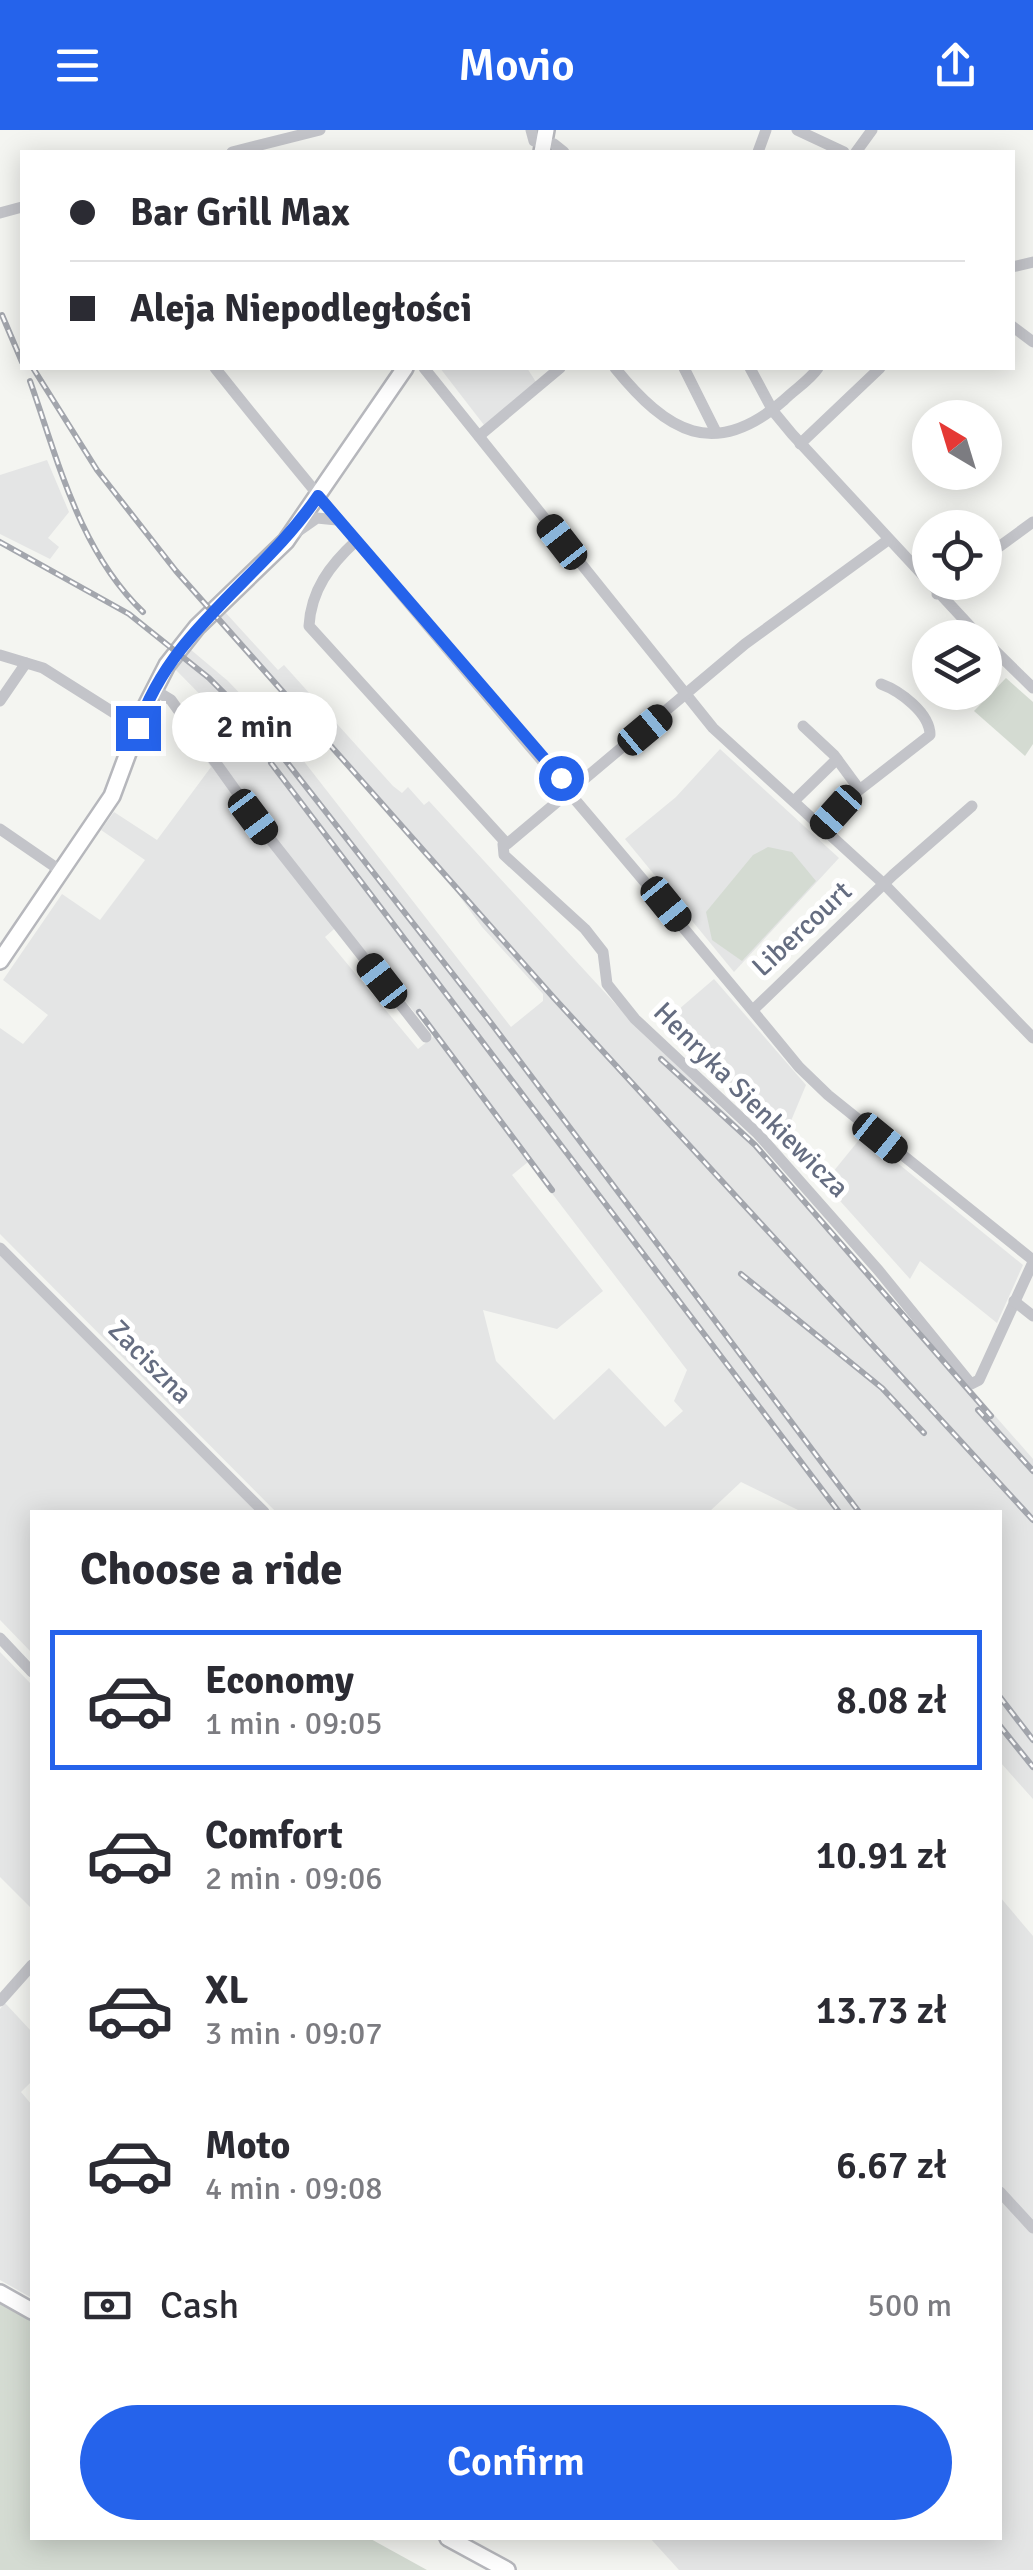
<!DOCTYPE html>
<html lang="en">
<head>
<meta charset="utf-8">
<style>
  :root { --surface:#fff; --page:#f7f7f7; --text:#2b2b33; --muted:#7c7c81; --line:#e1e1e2; --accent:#2563eb }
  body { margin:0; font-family:Signika,sans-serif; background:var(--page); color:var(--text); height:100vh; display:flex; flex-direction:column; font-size:38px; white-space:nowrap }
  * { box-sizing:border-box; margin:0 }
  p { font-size:32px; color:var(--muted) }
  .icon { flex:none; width:55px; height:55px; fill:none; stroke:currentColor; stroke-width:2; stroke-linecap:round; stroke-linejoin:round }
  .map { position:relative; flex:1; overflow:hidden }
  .panel { position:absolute; left:30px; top:1380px; width:972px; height:1030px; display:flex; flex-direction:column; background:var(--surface); border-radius:0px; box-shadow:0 5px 25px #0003 }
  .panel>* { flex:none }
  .guide { position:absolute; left:20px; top:20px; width:995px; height:220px; border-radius:0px; box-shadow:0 5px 25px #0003; display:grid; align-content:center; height:220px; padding:0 50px; background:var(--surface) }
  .needle { width:65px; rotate:322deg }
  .tools { position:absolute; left:912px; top:270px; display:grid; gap:20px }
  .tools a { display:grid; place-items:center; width:90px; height:90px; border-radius:50%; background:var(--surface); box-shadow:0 5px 25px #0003; font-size:50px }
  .end { position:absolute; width:45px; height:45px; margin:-22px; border:12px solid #2563eb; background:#fff; box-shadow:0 0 0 5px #fff }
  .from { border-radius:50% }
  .bubble { position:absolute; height:70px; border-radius:35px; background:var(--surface); box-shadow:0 5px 25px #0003; font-size:32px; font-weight:600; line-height:70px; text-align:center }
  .car { position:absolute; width:30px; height:60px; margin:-30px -15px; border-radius:12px; box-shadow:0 0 8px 2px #0007; background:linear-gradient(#222 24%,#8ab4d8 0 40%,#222 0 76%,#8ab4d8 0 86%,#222 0) }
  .guide b { display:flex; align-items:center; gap:35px; height:95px; font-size:38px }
  .guide b+b { border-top:2px solid var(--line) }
  .guide i { width:25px; height:25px; background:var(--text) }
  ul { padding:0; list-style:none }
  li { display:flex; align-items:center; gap:30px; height:140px; margin:0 20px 15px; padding:0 30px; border:5px solid transparent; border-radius:0px }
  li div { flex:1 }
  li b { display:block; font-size:38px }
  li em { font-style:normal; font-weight:600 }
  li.on { border-color:var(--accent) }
  li>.icon { width:90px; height:90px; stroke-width:1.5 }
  h2 { padding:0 50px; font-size:45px; line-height:120px }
  .pay { display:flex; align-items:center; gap:25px; height:110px; padding:0 50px; font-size:38px }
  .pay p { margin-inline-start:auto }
  .primary-button { display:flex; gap:20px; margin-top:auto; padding:20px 50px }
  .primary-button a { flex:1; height:115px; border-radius:60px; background:var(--accent); color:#fff; font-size:40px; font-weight:600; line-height:115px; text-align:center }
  header { display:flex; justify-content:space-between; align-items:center; height:130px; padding:0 50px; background:var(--accent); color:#fff; font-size:45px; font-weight:600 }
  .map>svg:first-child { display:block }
  .built { fill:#e4e5e5; fill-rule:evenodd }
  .green { fill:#d4dbd2 }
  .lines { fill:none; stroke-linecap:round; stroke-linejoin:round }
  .major-casing { stroke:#b6b7bc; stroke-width:20 }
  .minor { stroke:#c3c4c9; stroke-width:11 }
  .major { stroke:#fff; stroke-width:15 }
  .rail-casing { stroke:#a3a6ad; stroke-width:6 }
  .rail { stroke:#fff; stroke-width:2.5; stroke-dasharray:8; stroke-linecap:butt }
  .route { stroke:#2563eb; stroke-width:12 }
  .labels { text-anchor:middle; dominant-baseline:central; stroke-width:10; stroke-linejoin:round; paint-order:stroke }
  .street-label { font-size:28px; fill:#656d81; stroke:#fff }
</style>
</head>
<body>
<header><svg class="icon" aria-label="menu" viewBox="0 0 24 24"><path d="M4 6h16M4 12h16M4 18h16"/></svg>Movio<svg class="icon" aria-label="share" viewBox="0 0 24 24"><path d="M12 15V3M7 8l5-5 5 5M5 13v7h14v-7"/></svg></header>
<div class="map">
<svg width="1033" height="2440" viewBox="0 0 1033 2440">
  <rect width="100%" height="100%" fill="#f4f5f1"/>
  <g class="built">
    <polygon points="440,238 527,238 536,252 484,295"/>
    <polygon points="47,330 69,382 48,408 59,417 50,429 0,404 0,345"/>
    <path d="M225 482 278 540 284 535 393 656 402 663 408 657 424 675 429 671 632 892 750 1006 1033 1329V1669L1000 1632V1382H802L741 1352 709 1382H276L0 1104V898L23 914 48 885 3 850 62 764 100 790 145 730 101 700 114 682 157 710 211 637 201 622 234 599 174 538 190 519 228 551 299 625 511 897 543 871V864L482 797 444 745 215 490ZM341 793 434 906 418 919 325 807ZM528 1032 687 1240 674 1271 683 1281 665 1297 609 1238 554 1290 496 1231 483 1180 557 1199 603 1161 512 1045Z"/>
    <polygon points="720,619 839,728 734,842 625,709 676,667"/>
    <polygon points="714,849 806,955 788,998 776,1001 680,908 671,886"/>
    <polygon points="863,1005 1023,1135 997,1193 920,1131 910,1149 824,1053"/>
    <polygon points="0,1125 257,1382 32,1382 32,1523 0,1490"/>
    <polygon points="0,1522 32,1555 32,1779 0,1747"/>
    <polygon points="1000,1767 1033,1806 1033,2440 679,2440 650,2408 1000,2408"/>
    <polygon points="5,1873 32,1902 32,1951 21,1962 32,1975 32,2168 0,2150 0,1879"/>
  </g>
  <g class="green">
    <polygon points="1006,548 1033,572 1033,614 1025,626 974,581"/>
    <polygon points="768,717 792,722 816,751 742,831 712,810 706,782 753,725"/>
    <polygon points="0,2172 32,2190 32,2408 369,2408 427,2440 0,2440"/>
  </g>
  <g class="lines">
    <defs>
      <g id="major">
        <polyline points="542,22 546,0"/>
        <polyline points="0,831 112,666 144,580 167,535 197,497 286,411 405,238"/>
        <polyline points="0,2163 32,2181"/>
        <polyline points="448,2408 507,2440"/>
      </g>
    </defs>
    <use href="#major" class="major-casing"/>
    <g class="minor">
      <polyline points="531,0 534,11"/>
      <polyline points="797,0 844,22"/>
      <polyline points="554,14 564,22"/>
      <polyline points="232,22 320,0"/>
      <polyline points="758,22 766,0"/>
      <polyline points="856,22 872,0"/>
      <polyline points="0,83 22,77"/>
      <polyline points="1012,137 1033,132"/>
      <polyline points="1012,196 1033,212"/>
      <path d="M215 238C404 475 607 702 799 937L828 965 1033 1130"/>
      <polyline points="424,238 713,598 885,755 1033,908"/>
      <path d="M615 238C667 302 714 331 784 270 795 259 809 251 818 238"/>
      <polyline points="684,238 716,302"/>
      <polyline points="750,238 773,281 792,304 981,508"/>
      <polyline points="479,306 560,238"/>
      <polyline points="800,314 880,238"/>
      <polyline points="297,402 317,388 337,390"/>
      <path d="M356 411C330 435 311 460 309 496L507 714 745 514 888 410"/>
      <polyline points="985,427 1033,392"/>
      <polyline points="937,464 952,452"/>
      <polyline points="985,511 1033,558"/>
      <polyline points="0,525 43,538 138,598"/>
      <polyline points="153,559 171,570 271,710 426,907"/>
      <polyline points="0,571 26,533"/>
      <polyline points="803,596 834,625 859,659"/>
      <polyline points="794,671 837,629"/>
      <path d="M822 697 849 668 930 605C930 583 900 561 881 554"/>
      <polyline points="0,699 61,741"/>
      <polyline points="503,714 504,725 585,799 603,822 607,854 635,889 758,1004 879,1141 971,1254 979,1250 1033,1132"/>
      <polyline points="753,880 893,745 972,676"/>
      <polyline points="0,1118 264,1382"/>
      <polyline points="1014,1171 1033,1186"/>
      <polyline points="0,1508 32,1542"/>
      <polyline points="0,1871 32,1835"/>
      <polyline points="1000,2062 1033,2098"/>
    </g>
    <use href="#major" class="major"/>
    <defs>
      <g id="rail">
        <polyline points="2,185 22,232"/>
        <polyline points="33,238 97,340 176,441 554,868 1033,1390"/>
        <path d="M30 251C59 333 79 420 143 482"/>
        <polyline points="0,412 129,484 209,548 264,603 488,889 859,1382"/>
        <polyline points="271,633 839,1382"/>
        <polyline points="419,882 552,1060"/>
        <polyline points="661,929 755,1015 991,1286"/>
        <polyline points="741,1144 882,1258 924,1303"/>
        <polyline points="978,1280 1033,1341"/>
        <polyline points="1000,1567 1033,1610"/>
        <polyline points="1000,1596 1033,1637"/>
      </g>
    </defs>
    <use href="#rail" class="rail-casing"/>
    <use href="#rail" class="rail"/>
  </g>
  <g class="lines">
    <path class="route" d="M138 598C169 500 262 449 318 366L561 648"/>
  </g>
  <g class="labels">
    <g class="street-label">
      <text transform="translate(802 799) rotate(-43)">Libercourt</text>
      <text transform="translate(751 970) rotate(45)">Henryka Sienkiewicza</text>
      <text transform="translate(150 1232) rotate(45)">Zaciszna</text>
    </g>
  </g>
</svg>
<div class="tools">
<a><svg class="needle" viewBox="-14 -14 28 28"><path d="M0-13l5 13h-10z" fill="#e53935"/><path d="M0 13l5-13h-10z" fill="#7c7c81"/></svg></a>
<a><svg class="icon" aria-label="locate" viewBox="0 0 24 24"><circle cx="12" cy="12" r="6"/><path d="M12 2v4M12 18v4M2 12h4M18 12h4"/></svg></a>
<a><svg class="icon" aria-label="layers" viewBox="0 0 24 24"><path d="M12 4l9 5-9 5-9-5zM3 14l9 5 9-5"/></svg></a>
</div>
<i class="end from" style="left:561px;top:648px"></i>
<i class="end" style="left:138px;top:598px"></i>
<div class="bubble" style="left:172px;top:562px;width:165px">2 min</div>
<i class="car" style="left:562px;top:412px;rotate:322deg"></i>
<i class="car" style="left:645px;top:600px;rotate:50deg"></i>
<i class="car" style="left:836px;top:682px;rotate:222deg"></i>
<i class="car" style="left:253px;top:687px;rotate:143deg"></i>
<i class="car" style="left:666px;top:774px;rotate:141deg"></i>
<i class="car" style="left:382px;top:851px;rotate:322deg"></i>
<i class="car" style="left:880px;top:1008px;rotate:129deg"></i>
<div class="guide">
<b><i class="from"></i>Bar Grill Max</b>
<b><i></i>Aleja Niepodległości</b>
</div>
<section class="panel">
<h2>Choose a ride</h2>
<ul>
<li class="on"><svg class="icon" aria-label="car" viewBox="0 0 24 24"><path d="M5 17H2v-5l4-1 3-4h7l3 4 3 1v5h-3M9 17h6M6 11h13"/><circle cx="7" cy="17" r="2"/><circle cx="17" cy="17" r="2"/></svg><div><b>Economy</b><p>1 min · 09:05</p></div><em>8.08 zł</em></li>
<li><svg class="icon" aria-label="car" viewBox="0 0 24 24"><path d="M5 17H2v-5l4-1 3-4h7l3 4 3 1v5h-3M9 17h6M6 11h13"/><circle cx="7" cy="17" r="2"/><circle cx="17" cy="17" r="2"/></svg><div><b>Comfort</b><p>2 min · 09:06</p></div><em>10.91 zł</em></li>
<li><svg class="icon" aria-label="car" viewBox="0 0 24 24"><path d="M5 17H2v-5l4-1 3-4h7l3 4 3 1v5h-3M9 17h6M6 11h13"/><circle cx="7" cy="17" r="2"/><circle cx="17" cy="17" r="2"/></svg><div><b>XL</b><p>3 min · 09:07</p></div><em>13.73 zł</em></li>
<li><svg class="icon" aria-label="car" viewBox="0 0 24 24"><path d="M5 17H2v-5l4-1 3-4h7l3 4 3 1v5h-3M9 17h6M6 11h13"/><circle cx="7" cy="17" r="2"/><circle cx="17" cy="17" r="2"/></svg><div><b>Moto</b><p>4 min · 09:08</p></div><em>6.67 zł</em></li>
</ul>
<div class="pay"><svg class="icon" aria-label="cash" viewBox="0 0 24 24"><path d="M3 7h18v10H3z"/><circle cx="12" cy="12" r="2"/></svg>Cash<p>500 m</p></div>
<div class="primary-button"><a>Confirm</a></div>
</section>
</div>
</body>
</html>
